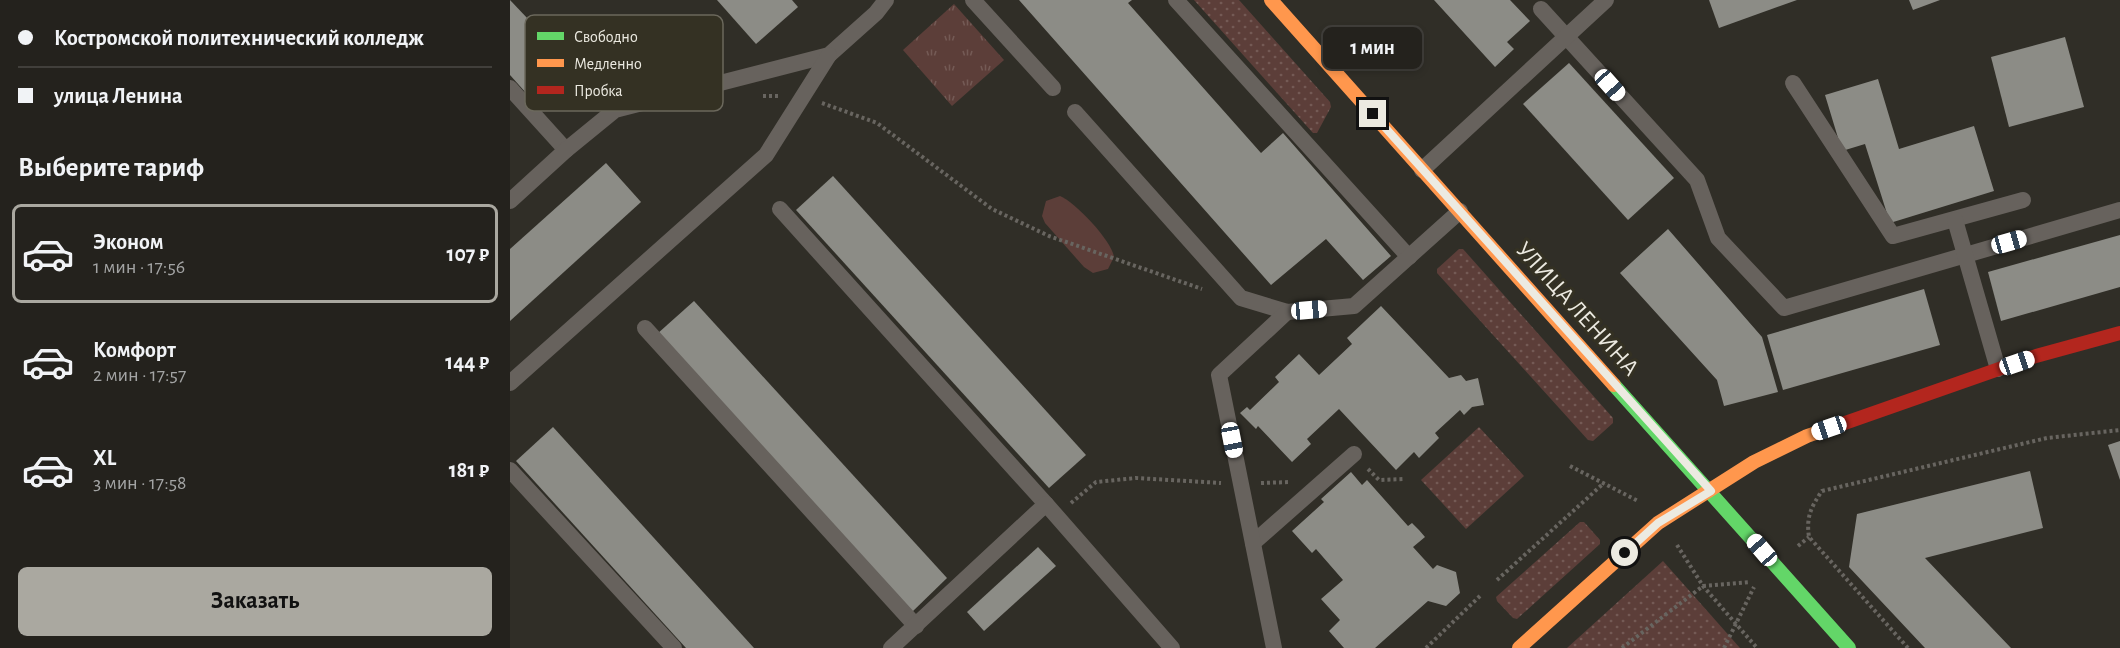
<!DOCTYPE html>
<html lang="ru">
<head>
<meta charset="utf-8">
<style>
  :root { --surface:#24221d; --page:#2c2a26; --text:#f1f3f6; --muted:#a3a4a4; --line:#413f3b; --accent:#aaa8a0 }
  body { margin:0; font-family:"Alegreya Sans",sans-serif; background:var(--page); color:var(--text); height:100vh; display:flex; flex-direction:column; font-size:22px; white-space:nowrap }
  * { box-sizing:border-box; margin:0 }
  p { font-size:20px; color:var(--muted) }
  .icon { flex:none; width:33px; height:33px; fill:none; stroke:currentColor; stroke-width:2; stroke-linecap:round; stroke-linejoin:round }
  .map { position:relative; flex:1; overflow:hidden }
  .panel { display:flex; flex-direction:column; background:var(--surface); width:510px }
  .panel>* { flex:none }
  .guide { display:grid; align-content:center; height:132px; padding:0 18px; background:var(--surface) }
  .end { position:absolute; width:27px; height:27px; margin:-14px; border:8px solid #eceae1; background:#111; box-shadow:0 0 0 3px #111 }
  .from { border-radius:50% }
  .bubble { position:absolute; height:42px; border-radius:9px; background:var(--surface); box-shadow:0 3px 9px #0003,0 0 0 2px var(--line); font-size:20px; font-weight:700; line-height:42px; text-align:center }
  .car { position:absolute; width:18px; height:36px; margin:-18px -9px; border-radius:8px; box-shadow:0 0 4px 2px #0007; background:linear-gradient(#fff 24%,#345 0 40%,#fff 0 76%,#345 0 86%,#fff 0) }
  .guide b { display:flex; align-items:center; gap:21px; height:57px; font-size:22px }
  .guide b+b { border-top:2px solid var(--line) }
  .guide i { width:15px; height:15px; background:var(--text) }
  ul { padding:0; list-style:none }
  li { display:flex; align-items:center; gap:18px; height:99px; margin:0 12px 9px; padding:0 6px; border:3px solid transparent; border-radius:9px }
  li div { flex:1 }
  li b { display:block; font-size:22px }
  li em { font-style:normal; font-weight:700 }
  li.current { border-color:var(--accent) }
  li>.icon { width:54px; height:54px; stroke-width:1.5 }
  h2 { padding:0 18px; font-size:27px; line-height:72px }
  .action { display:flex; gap:12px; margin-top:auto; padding:12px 18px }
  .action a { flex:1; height:69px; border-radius:9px; background:var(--accent); color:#111; font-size:24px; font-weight:700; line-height:69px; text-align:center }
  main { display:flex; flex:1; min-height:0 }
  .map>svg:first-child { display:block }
  .grass { fill:url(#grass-dots) }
  .park { fill:url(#park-tufts) }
  .garden { fill:#5c3e39 }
  .building { fill:#8c8c86 }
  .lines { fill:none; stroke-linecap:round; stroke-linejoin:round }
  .path { stroke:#686560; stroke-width:4; stroke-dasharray:3 3; stroke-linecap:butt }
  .lane { stroke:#67625d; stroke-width:16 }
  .fast { stroke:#63d668; stroke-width:14 }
  .slow { stroke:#ff974d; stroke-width:14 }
  .jam { stroke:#b3261e; stroke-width:14 }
  .route { stroke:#eceae1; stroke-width:8 }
  .labels { text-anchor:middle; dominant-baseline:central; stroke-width:6; stroke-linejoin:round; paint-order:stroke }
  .street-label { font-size:24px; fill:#eceae1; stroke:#343123 }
  .key { fill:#343123; stroke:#6b685c; stroke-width:1.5 }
  .key-label { font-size:16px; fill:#eceae1 }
</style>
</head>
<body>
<main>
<section class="panel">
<div class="guide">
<b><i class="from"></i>Костромской политехнический колледж</b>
<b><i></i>улица Ленина</b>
</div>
<h2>Выберите тариф</h2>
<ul>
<li class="current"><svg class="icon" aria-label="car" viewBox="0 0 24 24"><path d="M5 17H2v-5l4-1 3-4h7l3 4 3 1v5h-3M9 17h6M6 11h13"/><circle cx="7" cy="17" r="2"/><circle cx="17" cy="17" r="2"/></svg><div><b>Эконом</b><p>1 мин · 17:56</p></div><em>107 ₽</em></li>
<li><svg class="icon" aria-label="car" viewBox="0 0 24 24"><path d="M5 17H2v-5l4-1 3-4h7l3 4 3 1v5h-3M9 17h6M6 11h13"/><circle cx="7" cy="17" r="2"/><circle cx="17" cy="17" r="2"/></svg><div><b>Комфорт</b><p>2 мин · 17:57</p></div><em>144 ₽</em></li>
<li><svg class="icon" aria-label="car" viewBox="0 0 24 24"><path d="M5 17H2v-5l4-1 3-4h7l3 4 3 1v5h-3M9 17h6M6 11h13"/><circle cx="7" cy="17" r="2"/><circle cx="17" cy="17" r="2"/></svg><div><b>XL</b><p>3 мин · 17:58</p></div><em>181 ₽</em></li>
</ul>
<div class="action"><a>Заказать</a></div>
</section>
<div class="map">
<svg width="1610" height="648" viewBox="0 0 1610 648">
  <defs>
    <pattern id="grass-dots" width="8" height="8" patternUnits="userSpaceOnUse" patternTransform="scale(1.5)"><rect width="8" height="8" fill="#5c3e39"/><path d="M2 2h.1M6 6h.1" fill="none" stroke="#745a55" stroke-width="1.8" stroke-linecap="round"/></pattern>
    <pattern id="park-tufts" width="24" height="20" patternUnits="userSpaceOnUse" patternTransform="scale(1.5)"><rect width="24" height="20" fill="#5c3e39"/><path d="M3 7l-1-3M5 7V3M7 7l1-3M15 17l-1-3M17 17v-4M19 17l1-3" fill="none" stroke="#745a55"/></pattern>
  </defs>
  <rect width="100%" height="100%" fill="#302e27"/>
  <g class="grass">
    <polygon points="684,0 729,0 820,102 821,107 807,133 803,133"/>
    <polygon points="949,249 953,249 1103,418 1103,423 1083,441 1078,440 927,273 927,269"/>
    <polygon points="969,427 1014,476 956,529 911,480"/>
    <polygon points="1070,522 1074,522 1090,540 1090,544 1007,619 1003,618 987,601 986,597"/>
    <polygon points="1153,561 1230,648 1057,648"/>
  </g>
  <polygon class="park" points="444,4 494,60 442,106 393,50"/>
  <path class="garden" d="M550 196C565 202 602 241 604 257L598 269 583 273 574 267 535 223 532 216 536 201Z"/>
  <g class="building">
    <polygon points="0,0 56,59 17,94 0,75"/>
    <polygon points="207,0 282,0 288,7 246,44"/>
    <polygon points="509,0 622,0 618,3 751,153 773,133 881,256 853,280 816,239 761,285"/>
    <polygon points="924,0 1000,0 1020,21 997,42 1004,49 985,67"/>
    <polygon points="1199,0 1287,0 1209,28"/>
    <polygon points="1399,0 1430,0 1403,10"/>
    <polygon points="1555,37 1574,107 1499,127 1481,57"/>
    <polygon points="1059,63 1164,178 1118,220 1013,104"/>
    <polygon points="1368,79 1389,149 1464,126 1484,191 1380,223 1355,144 1332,151 1315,95"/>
    <polygon points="96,163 131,202 0,321 0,249"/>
    <polygon points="323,176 576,455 539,488 286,210"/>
    <polygon points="1158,229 1252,337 1268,392 1214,406 1207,380 1110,273"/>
    <polygon points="1610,235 1610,287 1491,321 1478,272"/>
    <polygon points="1414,289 1430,345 1273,390 1257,335"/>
    <polygon points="184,301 437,578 401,613 147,334"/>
    <polygon points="871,306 939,378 951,375 956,381 968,378 974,405 962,407 954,415 950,410 925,433 929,438 909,458 904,452 886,470 829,409 797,439 801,444 782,462 748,426 746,429 730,413 737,407 740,410 769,382 765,377 789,354 809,375 842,344 837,338"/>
    <polygon points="43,427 244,648 176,648 6,461"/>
    <polygon points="1610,441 1610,480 1598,445"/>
    <polygon points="1520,471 1533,528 1415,558 1501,648 1415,648 1339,567 1347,514"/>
    <polygon points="841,472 852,485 857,480 898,526 902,523 909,530 915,537 903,547 923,569 927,565 946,572 950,593 936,606 918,601 865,648 834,648 819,631 830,620 811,599 833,580 806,549 802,553 782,531 814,502 811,499"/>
    <polygon points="528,547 546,566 474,631 457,612"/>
  </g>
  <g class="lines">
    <g class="path">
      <polyline points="253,96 269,96"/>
      <polyline points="312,103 367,123 482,209 539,236 692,289"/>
      <polyline points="1060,466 1128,501"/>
      <polyline points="858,469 869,480 895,479"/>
      <polyline points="751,483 780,482"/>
      <polyline points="561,503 586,482 626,478 711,483"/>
      <polyline points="1167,545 1193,586 1247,648"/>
      <polyline points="1288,546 1299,537"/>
      <polyline points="987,580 1094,483"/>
      <polyline points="916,648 972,594"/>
      <polyline points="1112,648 1193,586 1240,582"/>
      <polyline points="1214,648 1244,587"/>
      <path d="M1398 648 1299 537C1296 517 1301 507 1312 491L1537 438 1610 430"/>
    </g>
    <g class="lane">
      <polyline points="463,0 543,88"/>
      <polyline points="666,0 899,257"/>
      <polyline points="1031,9 1187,180 1208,238 1274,308 1610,210"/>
      <polyline points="1283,83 1383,236 1513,200"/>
      <polyline points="0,88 56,150"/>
      <polyline points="565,112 731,298 777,312 844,306 950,211"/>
      <polyline points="912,170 1096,0"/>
      <polyline points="0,201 56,150 105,110 319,55 366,13 376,0"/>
      <polyline points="270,209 536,504"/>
      <polyline points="1445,220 1488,369"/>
      <polyline points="135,328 406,626"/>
      <polyline points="0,383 256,155 319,55"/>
      <polyline points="0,470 164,648"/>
      <polyline points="743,543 844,454"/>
      <polyline points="381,648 536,504 662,648"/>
      <polyline points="764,648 709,375 777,312"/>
    </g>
    <polyline class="fast" points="1104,385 1339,648"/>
    <g class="slow">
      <polyline points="761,0 1104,385"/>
      <polyline points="1009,648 1148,523 1244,462 1297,436 1332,424"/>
    </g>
    <polyline class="jam" points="1332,424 1526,356 1610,333"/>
  </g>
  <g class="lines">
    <polyline class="route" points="863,114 1201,491 1148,523 1115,553"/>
  </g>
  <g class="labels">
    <g class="street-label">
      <text transform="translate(1067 309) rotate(48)">УЛИЦА ЛЕНИНА</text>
    </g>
  </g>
  <rect x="15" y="15" width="198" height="96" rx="9" class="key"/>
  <rect x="27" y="32" width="27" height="8" fill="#63d668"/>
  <rect x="27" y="59" width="27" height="8" fill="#ff974d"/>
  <rect x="27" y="86" width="27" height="8" fill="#b3261e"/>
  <g class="key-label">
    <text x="64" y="42">Свободно</text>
    <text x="64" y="69">Медленно</text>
    <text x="64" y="96">Пробка</text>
  </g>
</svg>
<i class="end from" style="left:1115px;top:553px"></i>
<i class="end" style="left:863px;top:114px"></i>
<div class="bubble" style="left:813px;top:27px;width:99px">1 мин</div>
<i class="car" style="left:1100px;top:85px;rotate:138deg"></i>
<i class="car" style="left:1499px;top:242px;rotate:74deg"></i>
<i class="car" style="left:799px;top:310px;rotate:85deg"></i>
<i class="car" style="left:1507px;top:363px;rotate:71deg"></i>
<i class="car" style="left:1319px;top:428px;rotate:251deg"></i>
<i class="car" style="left:722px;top:440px;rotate:169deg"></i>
<i class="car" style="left:1252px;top:550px;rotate:319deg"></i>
</div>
</main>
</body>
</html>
